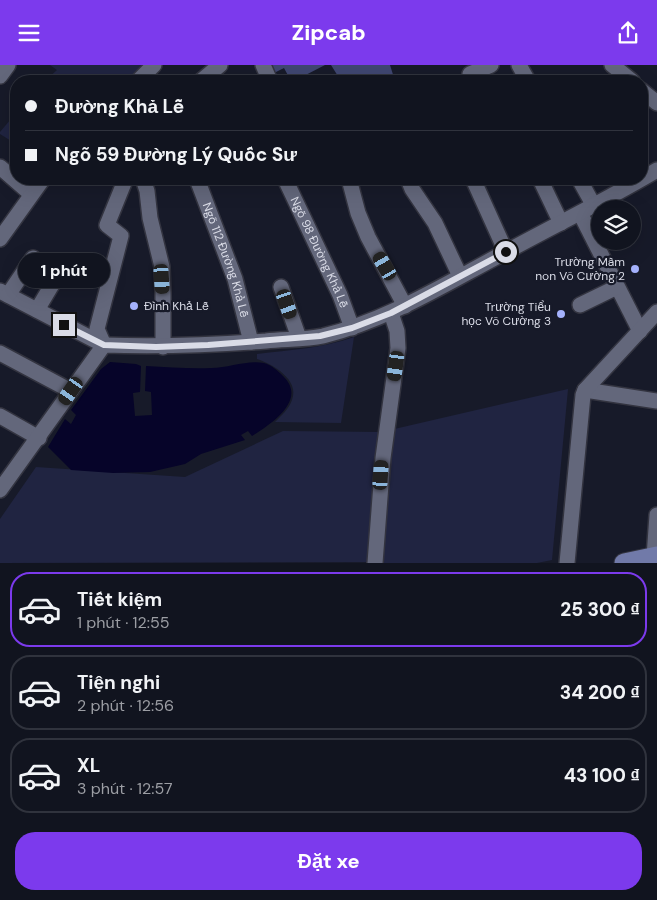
<!DOCTYPE html>
<html lang="vi">
<head>
<meta charset="utf-8">
<style>
  :root { --surface:#11141f; --page:#1a1d28; --text:#f1f3f6; --muted:#9c9ea4; --line:#30333d; --accent:#7c3aed }
  body { margin:0; font-family:"DM Sans",sans-serif; background:var(--page); color:var(--text); height:100vh; display:flex; flex-direction:column; font-size:19px; white-space:nowrap }
  * { box-sizing:border-box; margin:0 }
  p { font-size:16px; color:var(--muted) }
  .icon { flex:none; width:28px; height:28px; fill:none; stroke:currentColor; stroke-width:2; stroke-linecap:round; stroke-linejoin:round }
  .map { position:relative; height:498px; overflow:hidden }
  .details { display:flex; flex-direction:column; background:var(--surface); flex:1 }
  .details>* { flex:none }
  .top-card { position:absolute; left:10px; top:10px; width:638px; height:110px; border-radius:20px; box-shadow:0 5px 20px #0002,0 0 0 1px var(--line); display:grid; align-content:center; height:110px; padding:0 15px; background:var(--surface) }
  .buttons { position:absolute; left:591px; top:135px; display:grid; gap:10px }
  .buttons a { display:grid; place-items:center; width:50px; height:50px; border-radius:50%; background:var(--surface); box-shadow:0 5px 20px #0002,0 0 0 1px var(--line); font-size:25px }
  .end { position:absolute; width:22px; height:22px; margin:-11px; border:6px solid #dadce7; background:#111; box-shadow:0 0 0 2px #111 }
  .from { border-radius:50% }
  .bubble { position:absolute; height:35px; border-radius:18px; background:var(--surface); box-shadow:0 5px 20px #0002,0 0 0 1px var(--line); font-size:16px; font-weight:800; line-height:35px; text-align:center }
  .car { position:absolute; width:15px; height:30px; margin:-15px -8px; border-radius:6px; box-shadow:0 0 4px 1px #0007; background:linear-gradient(#222 24%,#8ab4d8 0 40%,#222 0 76%,#8ab4d8 0 86%,#222 0) }
  .top-card b { display:flex; align-items:center; gap:18px; height:48px; font-size:19px }
  .top-card b+b { border-top:1px solid var(--line) }
  .top-card i { width:12px; height:12px; background:var(--text) }
  ul { padding:9px 0 0; list-style:none }
  li { display:flex; align-items:center; gap:15px; height:75px; margin:0 10px 8px; padding:0 5px; border:2px solid var(--line); border-radius:20px }
  li div { flex:1 }
  li b { display:block; font-size:19px }
  li em { font-style:normal; font-weight:800 }
  li.active { border-color:var(--accent) }
  li>.icon { width:45px; height:45px; stroke-width:1.5 }
  .cta { display:flex; gap:10px; margin-top:auto; padding:10px 15px }
  .cta a { flex:1; height:58px; border-radius:20px; background:var(--accent); color:#fff; font-size:20px; font-weight:800; line-height:58px; text-align:center }
  header { display:flex; justify-content:space-between; align-items:center; height:65px; padding:0 15px; background:var(--accent); color:#fff; font-size:22px; font-weight:800 }
  .map>svg:first-child { display:block }
  .green { fill:#202441 }
  .forest { fill:#3f4671 }
  .water { fill:#060429 }
  .lines { fill:none; stroke-linecap:round; stroke-linejoin:round }
  .minor-casing { stroke:#333440; stroke-width:18 }
  .major-casing { stroke:#333440; stroke-width:21 }
  .minor { stroke:#63677b; stroke-width:15 }
  .major { stroke:#717aa9; stroke-width:19 }
  .route { stroke:#dadce7; stroke-width:6 }
  .poi-dot { fill:#a4b1fc; stroke:#171a29; stroke-width:2 }
  .labels { text-anchor:middle; dominant-baseline:central; stroke-width:4.5; stroke-linejoin:round; paint-order:stroke }
  .street-label { font-size:12px; fill:#dadce7; stroke:#171a29 }
  .poi-label { font-size:12px; fill:#dadce7; stroke:#171a29; text-anchor:end }
</style>
</head>
<body>
<header><svg class="icon" aria-label="menu" viewBox="0 0 24 24"><path d="M4 6h16M4 12h16M4 18h16"/></svg>Zipcab<svg class="icon" aria-label="share" viewBox="0 0 24 24"><path d="M12 15V3M7 8l5-5 5 5M5 13v7h14v-7"/></svg></header>
<div class="map">
<svg width="657" height="498" viewBox="0 0 657 498">
  <rect width="100%" height="100%" fill="#171a29"/>
  <g class="green">
    <polygon points="50,0 148,0 132,16 116,16 113,14 111,16 45,16 57,5"/>
    <polygon points="16,48 16,79 0,69 0,67"/>
    <path d="M354 272 341 358 275 357C281 351 289 344 292 335 300 315 273 299 257 294V289C290 285 323 283 354 272Z"/>
    <polygon points="568,324 552,495 537,498 379,498 390,365"/>
    <polygon points="283,366 380,367 367,497 0,498 0,454 36,402 185,412"/>
  </g>
  <g class="forest">
    <polygon points="269,0 325,0 296,15 297,16 291,16 284,3 272,9"/>
    <polygon points="331,0 390,0 395,16 341,16"/>
  </g>
  <path class="water" d="M110 297 136 299 141 301 140 327 133 328 135 351 152 350 151 327 145 326 146 301C168 302 190 304 211 303 229 303 246 295 264 298 272 300 278 306 283 311 308 335 271 359 252 371L248 366 241 370 245 375 201 389 185 399 150 407 113 408 71 405 48 382 65 354 71 359 76 350 71 345 101 304Z"/>
  <g class="lines">
    <defs>
      <g id="minor">
        <polyline points="263,0 270,16"/>
        <polyline points="519,0 528,16"/>
        <polyline points="612,0 632,16"/>
        <polyline points="470,9 491,0"/>
        <polyline points="0,11 8,0"/>
        <polyline points="138,16 154,0"/>
        <polyline points="201,16 220,0"/>
        <polyline points="641,25 657,38"/>
        <polyline points="0,102 31,129"/>
        <polyline points="143,114 147,126 150,153 162,202 163,227 163,282"/>
        <path id="s1" d="M197 114 235 214 251 277"/>
        <path id="s2" d="M285 114 340 230 352 263"/>
        <polyline points="349,114 358,148 368,172 405,241"/>
        <polyline points="408,114 412,124 435,158 460,211"/>
        <polyline points="473,114 506,187"/>
        <polyline points="540,114 561,158"/>
        <polyline points="579,114 594,141"/>
        <polyline points="580,148 640,266"/>
        <polyline points="0,174 43,114"/>
        <polyline points="281,222 299,273"/>
        <polyline points="0,226 104,280"/>
        <polyline points="8,230 33,193"/>
        <polyline points="580,240 617,222"/>
        <polyline points="37,245 59,208"/>
        <polyline points="104,280 97,264 121,171 107,160 124,118"/>
        <polyline points="0,288 71,326"/>
        <polyline points="585,325 657,336"/>
        <polyline points="0,351 39,373"/>
        <path d="M0 425 104 280C159 282 212 280 266 276 285 274 305 275 323 271 388 255 445 219 504 188 555 160 607 135 657 105"/>
        <polyline points="654,492 657,450"/>
        <polyline points="375,498 383,393 398,283 397,266 391,248"/>
        <polyline points="567,498 583,330 585,325 657,247"/>
      </g>
      <polyline id="major" points="624,498 657,491"/>
    </defs>
    <use href="#minor" class="minor-casing"/>
    <use href="#major" class="major-casing"/>
    <use href="#minor" class="minor"/>
    <use href="#major" class="major"/>
  </g>
  <g class="lines">
    <polyline class="route" points="64,260 104,280 156,282 208,280 320,271 352,263 391,248 506,187"/>
  </g>
  <g class="poi-dot">
    <circle cx="635" cy="204" r="5"/>
    <circle cx="134" cy="241" r="5"/>
    <circle cx="561" cy="249" r="5"/>
  </g>
  <g class="labels">
    <g class="street-label">
      <text stroke="none"><textPath href="#s2" startOffset="81">Ngõ 98 Đường Khả Lễ</textPath></text>
      <text stroke="none"><textPath href="#s1" startOffset="86">Ngõ 112 Đường Khả Lễ</textPath></text>
    </g>
    <g class="poi-label">
      <text x="625" y="197">Trường Mầm<tspan x="625" dy="14">non Võ Cường 2</tspan></text>
      <text x="144" y="241" text-anchor="start">Đình Khả Lễ</text>
      <text x="551" y="242">Trường Tiểu<tspan x="551" dy="14">học Võ Cường 3</tspan></text>
    </g>
  </g>
</svg>
<div class="buttons">
<a><svg class="icon" aria-label="layers" viewBox="0 0 24 24"><path d="M12 4l9 5-9 5-9-5zM3 14l9 5 9-5"/></svg></a>
</div>
<i class="end from" style="left:506px;top:187px"></i>
<i class="end" style="left:64px;top:260px"></i>
<div class="bubble" style="left:18px;top:188px;width:92px">1 phút</div>
<i class="car" style="left:385px;top:201px;rotate:330deg"></i>
<i class="car" style="left:162px;top:214px;rotate:176deg"></i>
<i class="car" style="left:287px;top:239px;rotate:161deg"></i>
<i class="car" style="left:396px;top:301px;rotate:188deg"></i>
<i class="car" style="left:71px;top:326px;rotate:215deg"></i>
<i class="car" style="left:381px;top:410px;rotate:4deg"></i>
<div class="top-card">
<b><i class="from"></i>Đường Khả Lễ</b>
<b><i></i>Ngõ 59 Đường Lý Quốc Sư</b>
</div>
</div>
<section class="details">
<ul>
<li class="active"><svg class="icon" aria-label="car" viewBox="0 0 24 24"><path d="M5 17H2v-5l4-1 3-4h7l3 4 3 1v5h-3M9 17h6M6 11h13"/><circle cx="7" cy="17" r="2"/><circle cx="17" cy="17" r="2"/></svg><div><b>Tiết kiệm</b><p>1 phút · 12:55</p></div><em>25 300 ₫</em></li>
<li><svg class="icon" aria-label="car" viewBox="0 0 24 24"><path d="M5 17H2v-5l4-1 3-4h7l3 4 3 1v5h-3M9 17h6M6 11h13"/><circle cx="7" cy="17" r="2"/><circle cx="17" cy="17" r="2"/></svg><div><b>Tiện nghi</b><p>2 phút · 12:56</p></div><em>34 200 ₫</em></li>
<li><svg class="icon" aria-label="car" viewBox="0 0 24 24"><path d="M5 17H2v-5l4-1 3-4h7l3 4 3 1v5h-3M9 17h6M6 11h13"/><circle cx="7" cy="17" r="2"/><circle cx="17" cy="17" r="2"/></svg><div><b>XL</b><p>3 phút · 12:57</p></div><em>43 100 ₫</em></li>
</ul>
<div class="cta"><a>Đặt xe</a></div>
</section>
</body>
</html>
